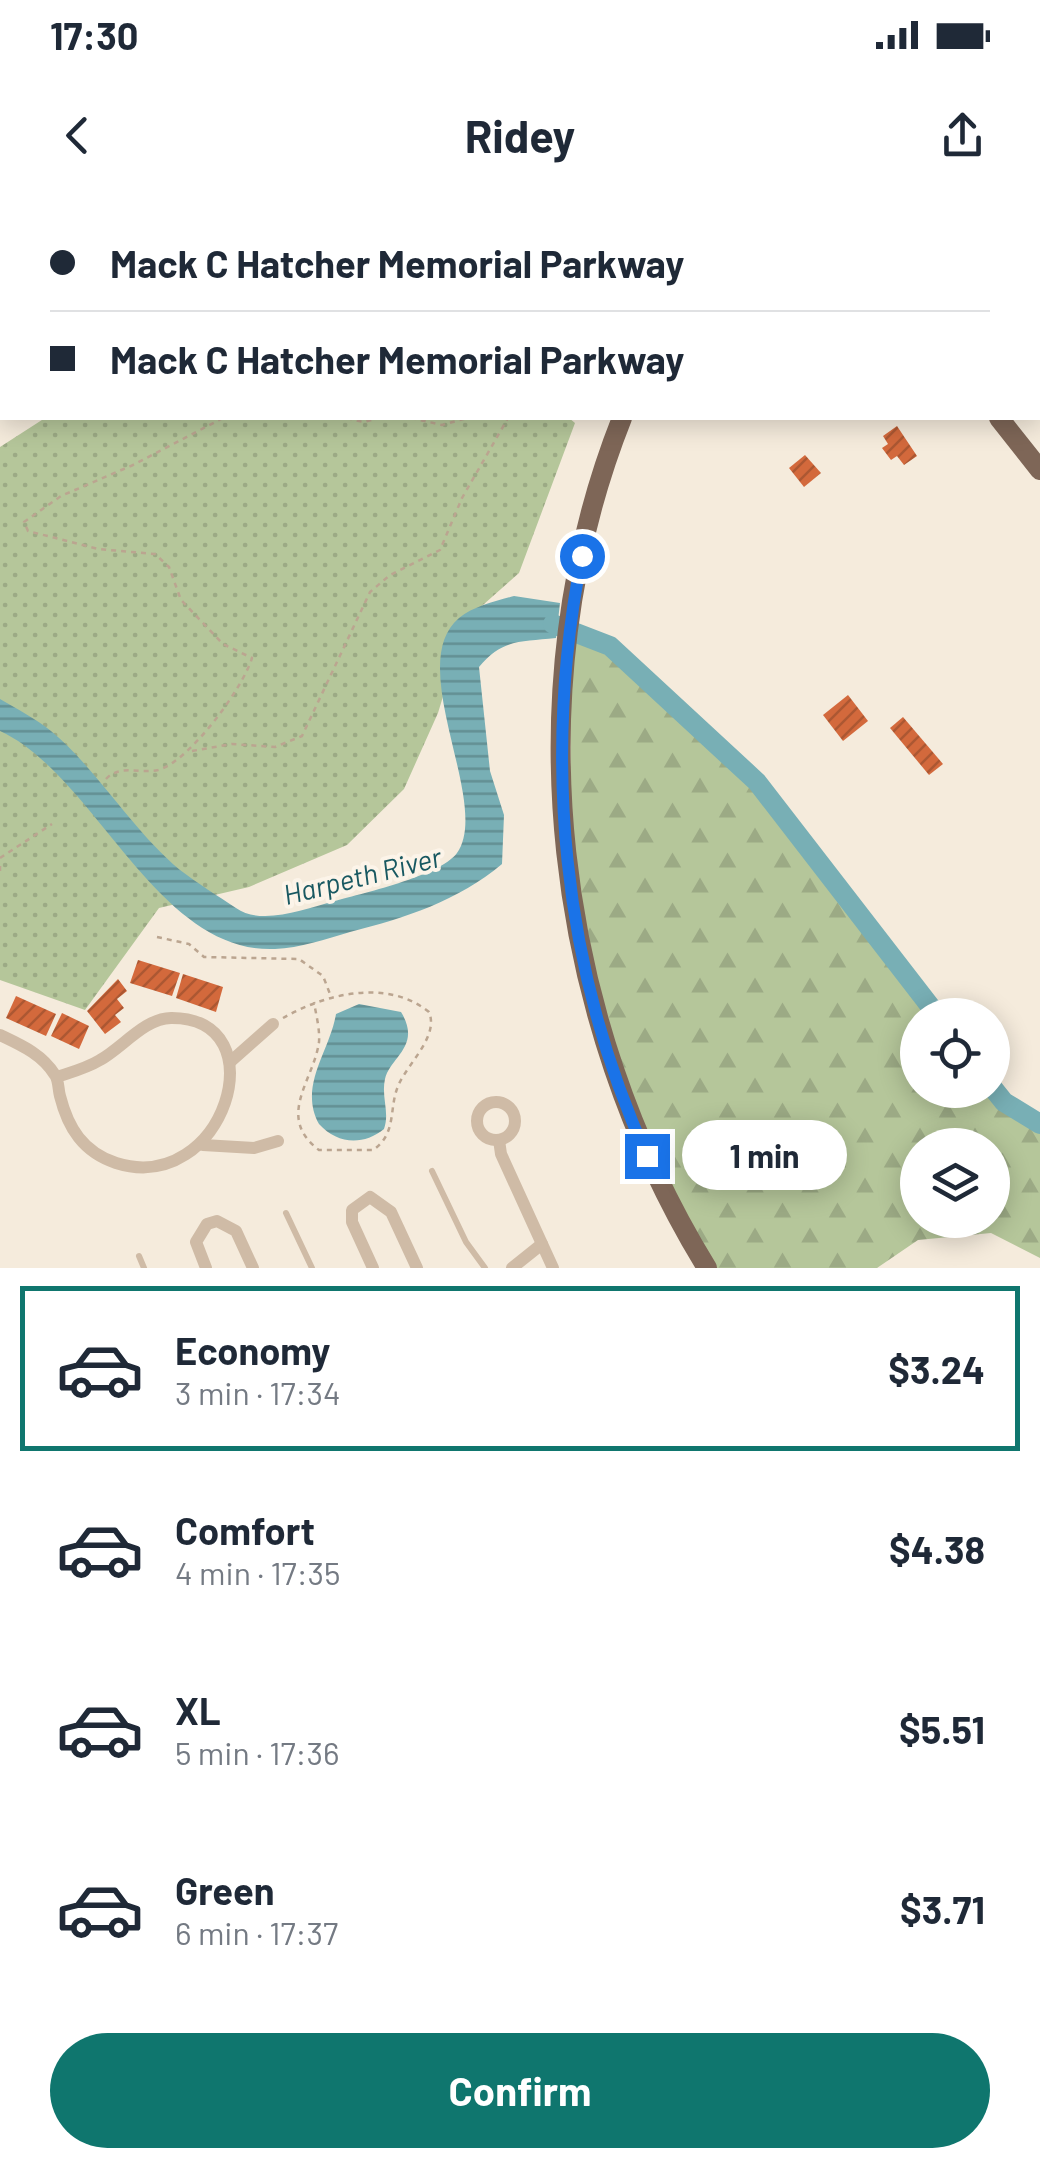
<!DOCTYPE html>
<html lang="en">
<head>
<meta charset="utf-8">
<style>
  :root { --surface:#fff; --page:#f2f2f3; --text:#1f2937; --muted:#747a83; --line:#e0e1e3; --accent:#0f766e }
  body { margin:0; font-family:Barlow,sans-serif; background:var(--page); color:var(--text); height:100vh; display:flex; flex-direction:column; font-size:38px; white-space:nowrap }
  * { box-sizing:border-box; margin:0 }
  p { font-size:32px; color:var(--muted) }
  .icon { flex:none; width:55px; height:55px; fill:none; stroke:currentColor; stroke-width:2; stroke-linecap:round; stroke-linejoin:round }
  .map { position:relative; height:1068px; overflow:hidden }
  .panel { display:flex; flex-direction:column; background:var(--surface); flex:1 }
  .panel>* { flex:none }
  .guide { position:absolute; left:0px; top:0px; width:1040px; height:220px; box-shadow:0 5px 25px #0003; display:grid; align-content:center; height:220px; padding:0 50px; background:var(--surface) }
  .controls { position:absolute; left:900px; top:798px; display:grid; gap:20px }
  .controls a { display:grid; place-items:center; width:110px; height:110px; border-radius:50%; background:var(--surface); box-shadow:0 5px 25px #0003; font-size:50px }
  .end { position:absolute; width:45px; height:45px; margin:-22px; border:12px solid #1a73e8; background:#fff; box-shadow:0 0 0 5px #fff }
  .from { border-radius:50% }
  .bubble { position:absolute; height:70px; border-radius:35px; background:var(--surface); box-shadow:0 5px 25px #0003; font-size:32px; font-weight:700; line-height:70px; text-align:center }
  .guide b { display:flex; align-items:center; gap:35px; height:95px; font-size:38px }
  .guide b+b { border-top:2px solid var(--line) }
  .guide i { width:25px; height:25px; background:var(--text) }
  ul { padding:18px 0 0; list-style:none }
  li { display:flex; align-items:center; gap:30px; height:165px; margin:0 20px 15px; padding:0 30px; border:5px solid transparent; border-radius:0px }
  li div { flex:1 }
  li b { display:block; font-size:38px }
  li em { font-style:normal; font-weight:700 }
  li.current { border-color:var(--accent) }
  li>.icon { width:90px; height:90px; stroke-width:1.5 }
  .button { display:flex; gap:20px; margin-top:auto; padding:20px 50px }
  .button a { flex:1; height:115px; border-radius:60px; background:var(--accent); color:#fff; font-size:40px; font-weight:700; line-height:115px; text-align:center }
  .status { display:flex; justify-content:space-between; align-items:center; height:70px; padding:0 50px; background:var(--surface); direction:ltr }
  .status svg { height:28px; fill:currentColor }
  header { display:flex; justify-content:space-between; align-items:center; height:130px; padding:0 50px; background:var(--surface); font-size:45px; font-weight:700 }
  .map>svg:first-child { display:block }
  .grass { fill:url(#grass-dots) }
  .forest { fill:url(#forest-firs); fill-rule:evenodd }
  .water { fill:url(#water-rules) }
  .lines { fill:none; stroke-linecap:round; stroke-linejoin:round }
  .river { stroke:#78afb5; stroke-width:20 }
  .building { fill:url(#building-hatch) }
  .path { stroke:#bba590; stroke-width:2.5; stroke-dasharray:5 5; stroke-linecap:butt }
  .service { stroke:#cfbba6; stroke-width:6 }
  .minor { stroke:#cfbba6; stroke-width:12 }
  .primary { stroke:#7e6657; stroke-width:20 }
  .route { stroke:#1a73e8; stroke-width:12 }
  .labels { text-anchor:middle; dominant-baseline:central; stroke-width:8; stroke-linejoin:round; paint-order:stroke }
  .water-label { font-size:28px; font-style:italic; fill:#185861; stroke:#fcf4e9 }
</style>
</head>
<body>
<div class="status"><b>17:30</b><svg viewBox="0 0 49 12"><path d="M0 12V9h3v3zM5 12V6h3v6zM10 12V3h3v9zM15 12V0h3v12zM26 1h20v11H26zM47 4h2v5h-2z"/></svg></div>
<header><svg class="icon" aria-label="back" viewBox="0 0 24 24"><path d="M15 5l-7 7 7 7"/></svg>Ridey<svg class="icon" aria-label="share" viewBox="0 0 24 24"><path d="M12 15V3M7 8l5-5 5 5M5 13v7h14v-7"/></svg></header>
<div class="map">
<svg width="1040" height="1068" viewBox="0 0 1040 1068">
  <defs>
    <pattern id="grass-dots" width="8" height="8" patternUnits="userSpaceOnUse" patternTransform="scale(2.5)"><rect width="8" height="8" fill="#b5c69a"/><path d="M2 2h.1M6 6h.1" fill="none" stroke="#9caa85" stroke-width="1.8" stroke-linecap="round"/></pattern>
    <pattern id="forest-firs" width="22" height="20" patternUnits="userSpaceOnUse" patternTransform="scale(2.5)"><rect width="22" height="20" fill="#b5c69a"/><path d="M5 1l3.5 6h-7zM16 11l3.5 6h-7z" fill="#9caa85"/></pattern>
    <pattern id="water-rules" width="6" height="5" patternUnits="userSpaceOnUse" patternTransform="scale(2.5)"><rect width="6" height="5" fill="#78afb5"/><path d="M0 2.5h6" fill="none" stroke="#638f93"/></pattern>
    <pattern id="building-hatch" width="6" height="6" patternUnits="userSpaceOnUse" patternTransform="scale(2.5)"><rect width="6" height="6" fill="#d3693c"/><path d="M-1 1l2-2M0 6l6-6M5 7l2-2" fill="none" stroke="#ac5732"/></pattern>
  </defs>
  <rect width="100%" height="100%" fill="#f5ebdc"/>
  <polygon class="grass" points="45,218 569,218 575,223 519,373 466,420 438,513 404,589 347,645 249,687 159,708 85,810 0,780 0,247"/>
  <path class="forest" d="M571 433 610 446 757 582 937 815H918V890L993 887 1004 902 1040 924V1058L991 1033 918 1040 877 1068H708L636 931 570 684ZM918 945H992V1020H918Z"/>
  <g class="water">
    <path d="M514 396 560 403 556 438C522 442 503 438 479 467L490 571 504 615 502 664C458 701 405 718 350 732 326 739 300 748 275 749 156 754 96 575 0 531V499C17 509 36 519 51 531 96 568 132 630 180 670 197 683 218 696 236 708 261 726 305 709 331 702 360 694 440 676 457 653 492 604 403 465 459 418 474 406 496 401 514 396Z"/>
    <path d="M359 804 401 812C422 846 390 857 385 879 381 897 390 912 384 929 363 946 337 944 319 924 298 886 330 851 336 814Z"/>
  </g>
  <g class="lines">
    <g class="river">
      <polyline points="553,424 610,446 757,582 937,815"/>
      <polyline points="992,887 1004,902 1040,924"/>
    </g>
  </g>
  <g class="building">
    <polygon points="897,226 917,256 904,265 897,256 891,260 882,248 888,244 883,236"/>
    <polygon points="805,255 821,273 804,287 789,268"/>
    <polygon points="848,495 868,521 843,541 823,515"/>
    <polygon points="903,517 943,564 929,575 890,528"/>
    <polygon points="138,760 180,773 172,796 130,783"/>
    <polygon points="183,774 223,787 216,812 176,798"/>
    <polygon points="118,779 127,791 117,799 124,808 115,815 121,822 105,834 87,811"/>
    <polygon points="16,796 56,814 46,836 6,818"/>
    <polygon points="62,813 89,826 79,849 51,836"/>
  </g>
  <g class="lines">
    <g class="path">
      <polyline points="347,218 363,222 380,218"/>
      <polyline points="411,218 442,225 467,218"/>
      <polyline points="192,551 232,544 275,547 302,536 370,392 390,375 440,350 462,298 508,218"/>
      <path d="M106 579C120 564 139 574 158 570 189 562 243 488 252 458L223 444 181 400 169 367 155 354 98 349 28 331 24 322 61 296 133 265 223 218"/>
      <polyline points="0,658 52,624"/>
      <polyline points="0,666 0,676"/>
      <polyline points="157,737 189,744 204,757 299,759 323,776 330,794"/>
      <path d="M283 818C325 794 387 778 429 812 439 836 409 862 399 884 388 907 398 933 373 950H319C275 917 314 880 319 842 320 829 316 815 314 802"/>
    </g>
    <g class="service">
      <polyline points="432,971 466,1042 485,1068"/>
      <polyline points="286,1013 312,1068"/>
      <polyline points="139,1056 144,1068"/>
    </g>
    <g class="minor">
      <path d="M0 835C21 845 42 854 55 875 59 881 58 889 60 896 68 928 83 952 116 963 224 997 280 817 171 818 145 818 122 848 100 860 87 868 72 872 57 877"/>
      <polyline points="230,862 273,824"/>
      <circle cx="496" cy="921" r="19"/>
      <polyline points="499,940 501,954 553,1068"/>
      <polyline points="203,945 254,948 278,941"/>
      <polyline points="206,1068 196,1042 207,1024 217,1021 236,1031 253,1068"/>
      <polyline points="373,1068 352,1022 352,1010 370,997 391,1012 417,1068"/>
      <polyline points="512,1068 542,1044"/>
    </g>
    <g class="primary">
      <polyline points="817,0 819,2"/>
      <polyline points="731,2 733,0"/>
      <path d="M622 218C513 492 554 819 707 1068"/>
      <polyline points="999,218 1040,270"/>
    </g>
  </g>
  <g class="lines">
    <path class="route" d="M582 356C542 558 562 768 647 956"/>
  </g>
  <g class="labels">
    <g class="water-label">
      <text transform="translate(362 675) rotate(-14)">Harpeth River</text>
    </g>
  </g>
</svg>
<div class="controls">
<a><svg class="icon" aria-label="locate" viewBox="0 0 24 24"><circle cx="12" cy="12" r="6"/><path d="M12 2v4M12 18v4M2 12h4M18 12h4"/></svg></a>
<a><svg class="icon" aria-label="layers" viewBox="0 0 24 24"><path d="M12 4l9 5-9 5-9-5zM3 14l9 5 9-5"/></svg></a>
</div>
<i class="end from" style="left:582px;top:356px"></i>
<i class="end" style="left:647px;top:956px"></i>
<div class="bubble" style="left:682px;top:920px;width:165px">1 min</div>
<div class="guide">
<b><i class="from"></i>Mack C Hatcher Memorial Parkway</b>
<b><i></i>Mack C Hatcher Memorial Parkway</b>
</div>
</div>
<section class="panel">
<ul>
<li class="current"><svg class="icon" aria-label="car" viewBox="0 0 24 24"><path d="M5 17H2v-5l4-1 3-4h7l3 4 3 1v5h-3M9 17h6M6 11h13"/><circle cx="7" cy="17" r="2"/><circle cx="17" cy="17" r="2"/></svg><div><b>Economy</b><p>3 min · 17:34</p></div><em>$3.24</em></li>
<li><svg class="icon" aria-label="car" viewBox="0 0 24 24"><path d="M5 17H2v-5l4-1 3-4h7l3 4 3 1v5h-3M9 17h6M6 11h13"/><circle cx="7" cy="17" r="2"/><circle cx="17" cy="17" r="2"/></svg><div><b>Comfort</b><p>4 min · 17:35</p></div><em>$4.38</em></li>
<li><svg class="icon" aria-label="car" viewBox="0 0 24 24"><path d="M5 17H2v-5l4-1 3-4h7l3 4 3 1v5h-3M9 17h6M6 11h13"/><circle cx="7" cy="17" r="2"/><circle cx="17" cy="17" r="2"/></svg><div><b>XL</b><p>5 min · 17:36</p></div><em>$5.51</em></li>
<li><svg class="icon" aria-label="car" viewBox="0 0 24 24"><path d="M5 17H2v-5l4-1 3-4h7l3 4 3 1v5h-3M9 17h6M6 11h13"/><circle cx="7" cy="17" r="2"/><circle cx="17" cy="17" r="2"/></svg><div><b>Green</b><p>6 min · 17:37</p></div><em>$3.71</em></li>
</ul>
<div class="button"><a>Confirm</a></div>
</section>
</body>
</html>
